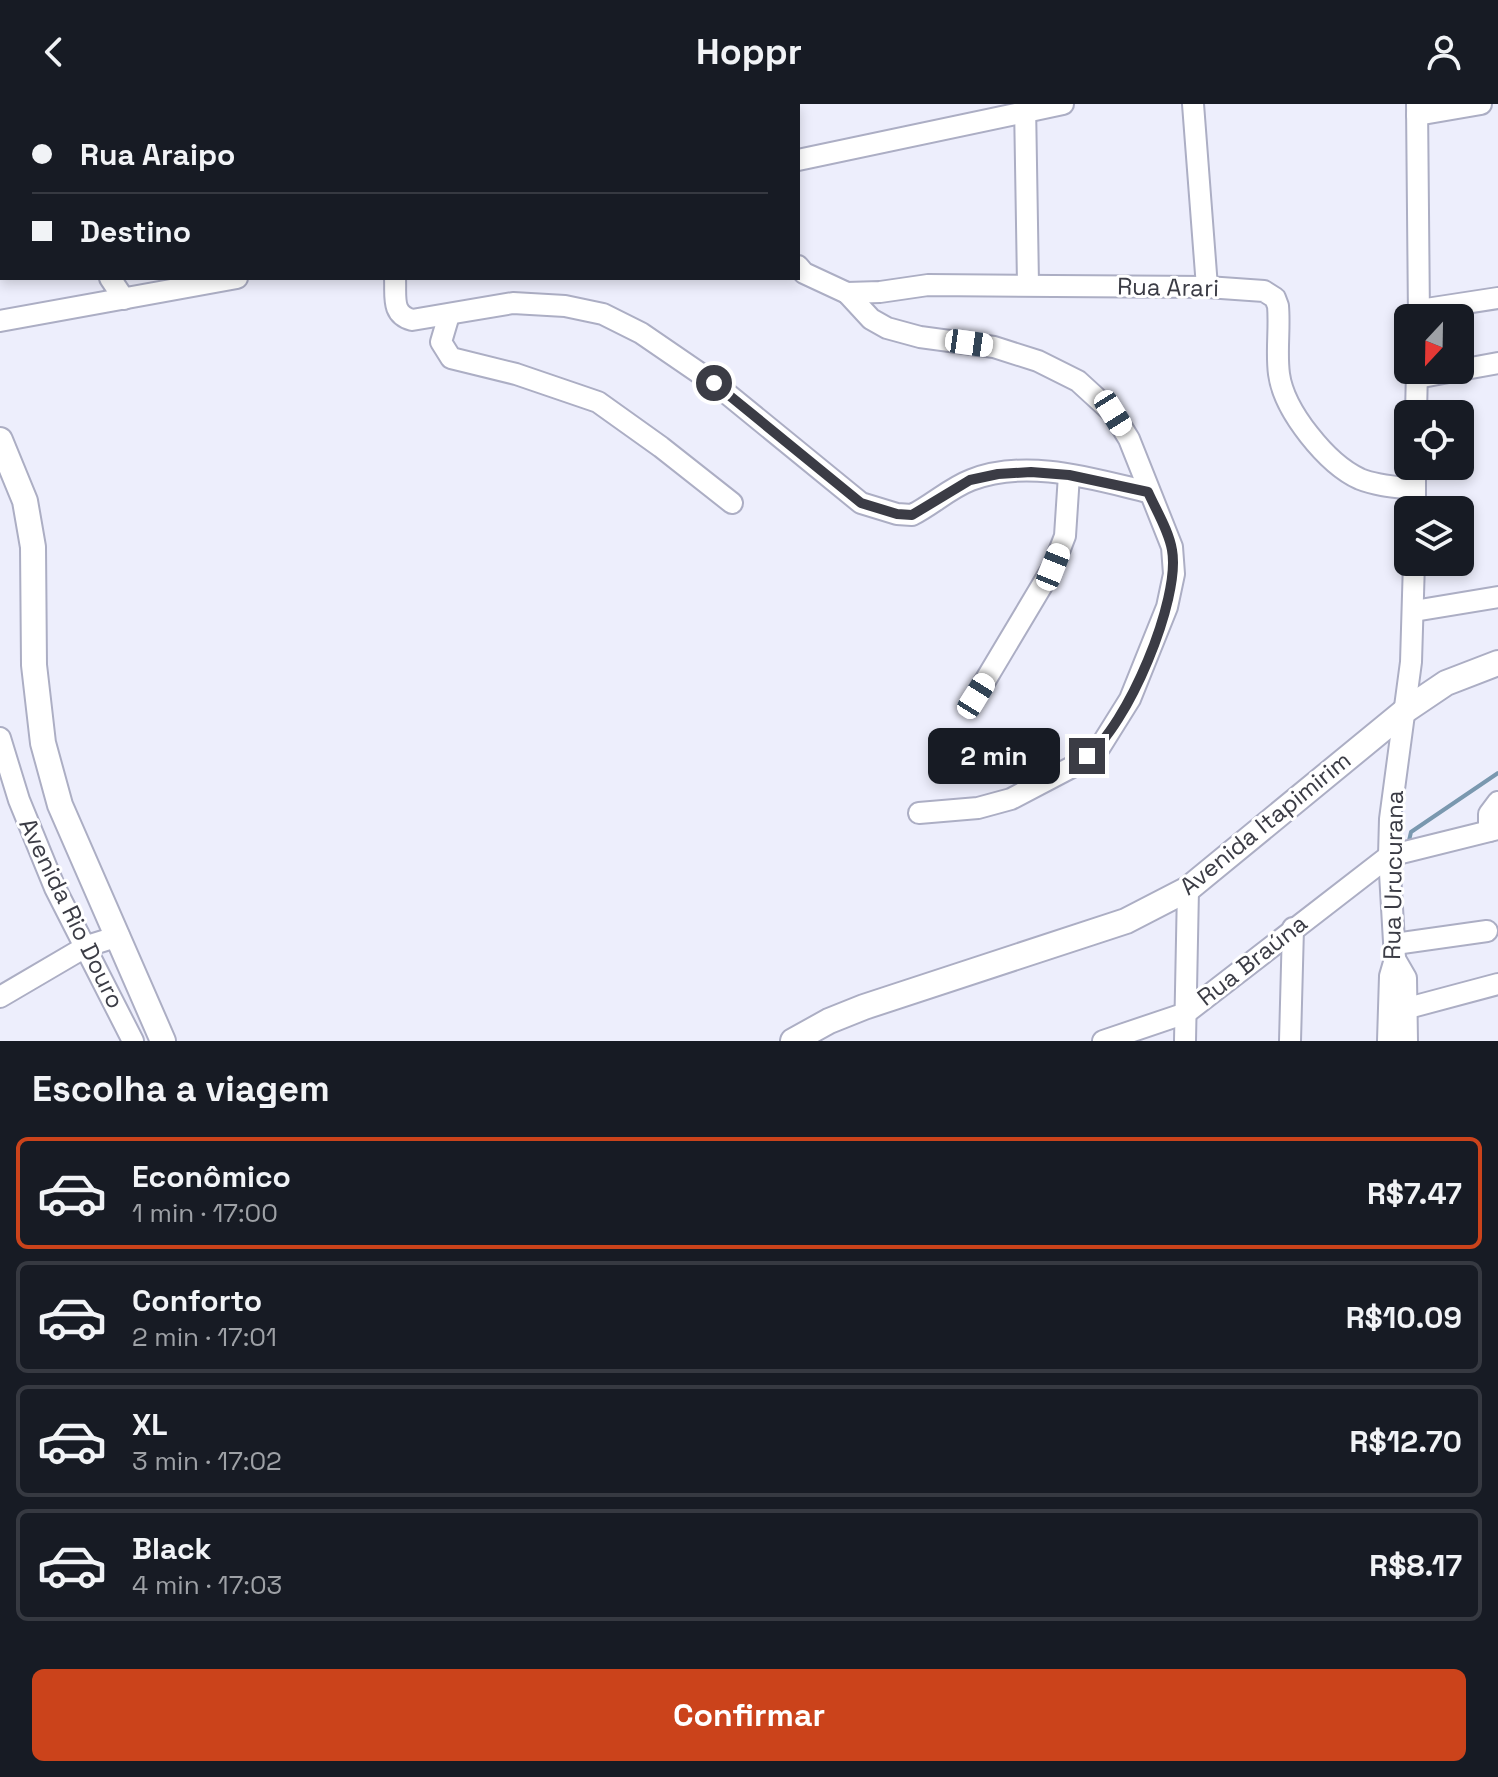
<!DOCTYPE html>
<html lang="pt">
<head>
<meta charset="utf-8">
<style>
  :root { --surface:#171b24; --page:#242831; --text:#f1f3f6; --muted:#9ea1a6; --line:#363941; --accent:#cb431b }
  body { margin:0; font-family:"Space Grotesk",sans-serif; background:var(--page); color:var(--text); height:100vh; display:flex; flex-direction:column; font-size:30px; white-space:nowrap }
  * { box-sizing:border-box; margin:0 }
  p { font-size:26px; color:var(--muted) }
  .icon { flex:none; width:44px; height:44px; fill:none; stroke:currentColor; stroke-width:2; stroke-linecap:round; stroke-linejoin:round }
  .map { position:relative; height:937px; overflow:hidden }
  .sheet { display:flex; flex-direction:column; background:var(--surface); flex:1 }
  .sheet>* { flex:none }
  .hud { position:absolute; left:0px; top:0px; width:800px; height:176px; box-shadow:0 4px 12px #0003; display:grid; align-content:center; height:176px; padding:0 32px; background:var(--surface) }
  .needle { width:52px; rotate:202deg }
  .fabs { position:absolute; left:1394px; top:200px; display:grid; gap:16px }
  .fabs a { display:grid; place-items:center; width:80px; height:80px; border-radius:12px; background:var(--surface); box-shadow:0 4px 12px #0003; font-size:40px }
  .end { position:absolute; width:36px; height:36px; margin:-18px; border:10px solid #3b3c45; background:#fff; box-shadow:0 0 0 4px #fff }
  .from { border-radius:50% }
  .bubble { position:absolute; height:56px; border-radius:12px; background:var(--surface); box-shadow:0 4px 12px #0003; font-size:26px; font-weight:700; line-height:56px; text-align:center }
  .car { position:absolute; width:24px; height:48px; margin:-24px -12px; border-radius:10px; box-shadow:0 0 6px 2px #0007; background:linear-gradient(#fff 24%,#345 0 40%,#fff 0 76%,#345 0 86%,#fff 0) }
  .hud b { display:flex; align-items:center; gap:28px; height:76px; font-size:30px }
  .hud b+b { border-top:2px solid var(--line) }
  .hud i { width:20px; height:20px; background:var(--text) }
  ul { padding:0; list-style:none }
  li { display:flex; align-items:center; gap:24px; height:112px; margin:0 16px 12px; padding:0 16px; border:4px solid var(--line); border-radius:12px }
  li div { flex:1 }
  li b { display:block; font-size:30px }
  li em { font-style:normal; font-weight:700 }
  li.selected { border-color:var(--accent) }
  li>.icon { width:72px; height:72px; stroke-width:1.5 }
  h2 { padding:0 32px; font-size:36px; line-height:96px }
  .action { display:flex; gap:16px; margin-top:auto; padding:16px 32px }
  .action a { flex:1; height:92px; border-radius:12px; background:var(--accent); color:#fff; font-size:32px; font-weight:700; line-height:92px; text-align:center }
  header { display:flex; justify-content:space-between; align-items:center; height:104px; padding:0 32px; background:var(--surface); font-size:36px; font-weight:700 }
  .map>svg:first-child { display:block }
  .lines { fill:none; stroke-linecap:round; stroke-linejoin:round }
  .stream { stroke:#7a98af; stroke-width:4 }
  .minor-casing { stroke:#acaec4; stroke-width:24 }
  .major-casing { stroke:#acaec4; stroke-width:28 }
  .minor { stroke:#fff; stroke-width:20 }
  .major { stroke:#fff; stroke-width:24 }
  .route { stroke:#3b3c45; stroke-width:10 }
  .labels { text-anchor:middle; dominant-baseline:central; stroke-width:6; stroke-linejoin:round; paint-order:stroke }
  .street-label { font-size:24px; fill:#3b3c45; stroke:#fff }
</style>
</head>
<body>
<header><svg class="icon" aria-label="back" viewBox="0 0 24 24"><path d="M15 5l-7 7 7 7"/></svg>Hoppr<svg class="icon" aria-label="person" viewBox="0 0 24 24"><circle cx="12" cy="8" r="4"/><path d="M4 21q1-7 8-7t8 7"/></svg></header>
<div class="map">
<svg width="1498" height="937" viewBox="0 0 1498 937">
  <rect width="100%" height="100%" fill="#edeefc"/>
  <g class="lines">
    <polyline class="stream" points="1408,741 1411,728 1498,669"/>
    <defs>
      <g id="minor">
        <polyline points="664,0 666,2"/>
        <polyline points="1025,0 1028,180"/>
        <polyline points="1193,0 1207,183"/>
        <polyline points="1417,0 1419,214"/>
        <polyline points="120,2 120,0"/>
        <polyline points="259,2 259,0"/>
        <polyline points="404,2 404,0"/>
        <polyline points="541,2 542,0"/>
        <polyline points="1417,11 1481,0"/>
        <polyline points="798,56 1063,0"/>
        <path d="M798 162 804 169 847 189 880 188 928 181 1207 183 1264 187 1275 194 1278 202C1280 224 1276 248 1279 270 1284 307 1327 360 1360 375 1377 382 1398 383 1415 385"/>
        <polyline points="110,174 124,195"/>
        <path d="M395 174C396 193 391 210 412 216L513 199 565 202 603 210 641 229 714 279 861 399 897 410 912 411C932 401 950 384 971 376 1027 354 1093 375 1148 388"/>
        <polyline points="847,189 871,215 887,224 920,233 994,243 1038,257 1078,277 1113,309 1129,335 1172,443 1174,470 1167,503 1130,595 1100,643 1074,662 1011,695 978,704 919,709"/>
        <polyline points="1420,206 1498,194"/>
        <polyline points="449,211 441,238 451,254 516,270 598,298 661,343 732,399"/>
        <polyline points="0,217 237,174"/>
        <polyline points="1460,266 1498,259"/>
        <polyline points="1417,274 1459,266"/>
        <polyline points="1416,310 1417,266"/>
        <polyline points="1415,406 1415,362"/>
        <polyline points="1414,507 1498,493"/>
        <polyline points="976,592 1053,463 1065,432 1069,371"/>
        <polyline points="0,634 19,696 55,784 133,937"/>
        <polyline points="1489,727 1489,710 1498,698"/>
        <polyline points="1395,840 1487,827"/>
        <polyline points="1395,855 1406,874 1407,937"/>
        <polyline points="0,893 87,842 119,832"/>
        <polyline points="1408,904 1498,880"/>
        <polyline points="1103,937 1186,909 1389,752 1498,725"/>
        <polyline points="1185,937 1188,785"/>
        <polyline points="1290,937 1293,824"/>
        <polyline points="1388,937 1390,872 1395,855 1389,752 1390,715 1411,558 1414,458"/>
      </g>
      <g id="major">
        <polyline points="0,336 25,397 33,443 34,561 43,639 60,701 163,937"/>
        <polyline points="793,937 829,917 864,903 1126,817 1188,785 1406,606 1446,579 1498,559"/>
      </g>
    </defs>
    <use href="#minor" class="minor-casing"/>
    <use href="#major" class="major-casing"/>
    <use href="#minor" class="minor"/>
    <use href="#major" class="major"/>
  </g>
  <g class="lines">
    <path class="route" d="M714 279 861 399 897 410 912 411 970 376 998 370 1031 368 1069 371 1148 388C1156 406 1169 427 1172 446 1181 495 1127 623 1087 652"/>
  </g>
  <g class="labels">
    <g class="street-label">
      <text transform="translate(1168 183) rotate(1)">Rua Arari</text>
      <text transform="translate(1265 719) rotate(-39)">Avenida Itapimirim</text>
      <text transform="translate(1393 771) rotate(-89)">Rua Urucurana</text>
      <text transform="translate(72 809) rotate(64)">Avenida Rio Douro</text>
      <text transform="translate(1252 856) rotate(-38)">Rua Braúna</text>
    </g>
  </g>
</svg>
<div class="fabs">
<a><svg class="needle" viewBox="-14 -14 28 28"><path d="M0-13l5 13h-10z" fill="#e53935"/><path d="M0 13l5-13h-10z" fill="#9ea1a6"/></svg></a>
<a><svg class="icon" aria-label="locate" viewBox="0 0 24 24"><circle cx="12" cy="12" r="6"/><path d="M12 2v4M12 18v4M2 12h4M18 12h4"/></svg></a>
<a><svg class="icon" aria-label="layers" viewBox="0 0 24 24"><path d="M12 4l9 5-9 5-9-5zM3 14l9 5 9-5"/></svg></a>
</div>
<i class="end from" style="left:714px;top:279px"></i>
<i class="end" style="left:1087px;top:652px"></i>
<div class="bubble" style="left:928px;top:624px;width:132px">2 min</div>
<i class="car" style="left:969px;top:239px;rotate:98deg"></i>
<i class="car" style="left:1113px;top:309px;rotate:148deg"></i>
<i class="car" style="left:1053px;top:463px;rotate:22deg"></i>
<i class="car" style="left:976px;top:592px;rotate:32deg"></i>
<div class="hud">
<b><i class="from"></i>Rua Araipo</b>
<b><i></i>Destino</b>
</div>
</div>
<section class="sheet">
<h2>Escolha a viagem</h2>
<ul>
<li class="selected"><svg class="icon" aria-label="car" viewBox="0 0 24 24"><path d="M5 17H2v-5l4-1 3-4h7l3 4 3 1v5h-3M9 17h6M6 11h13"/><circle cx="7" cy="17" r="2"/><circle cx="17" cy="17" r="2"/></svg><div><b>Econômico</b><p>1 min · 17:00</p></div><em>R$7.47</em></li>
<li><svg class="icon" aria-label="car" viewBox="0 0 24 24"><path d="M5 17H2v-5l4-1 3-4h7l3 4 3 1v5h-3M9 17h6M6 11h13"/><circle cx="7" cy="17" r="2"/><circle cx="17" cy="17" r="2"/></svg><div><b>Conforto</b><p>2 min · 17:01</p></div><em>R$10.09</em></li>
<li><svg class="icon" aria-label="car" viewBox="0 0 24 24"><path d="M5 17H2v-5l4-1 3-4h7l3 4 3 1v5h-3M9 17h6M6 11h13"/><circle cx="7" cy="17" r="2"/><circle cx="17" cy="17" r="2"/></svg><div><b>XL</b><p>3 min · 17:02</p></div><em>R$12.70</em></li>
<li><svg class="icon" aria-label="car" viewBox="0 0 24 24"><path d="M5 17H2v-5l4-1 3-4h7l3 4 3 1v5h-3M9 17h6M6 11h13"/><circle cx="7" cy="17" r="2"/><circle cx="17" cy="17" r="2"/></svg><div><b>Black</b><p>4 min · 17:03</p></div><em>R$8.17</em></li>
</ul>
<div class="action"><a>Confirmar</a></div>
</section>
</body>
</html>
